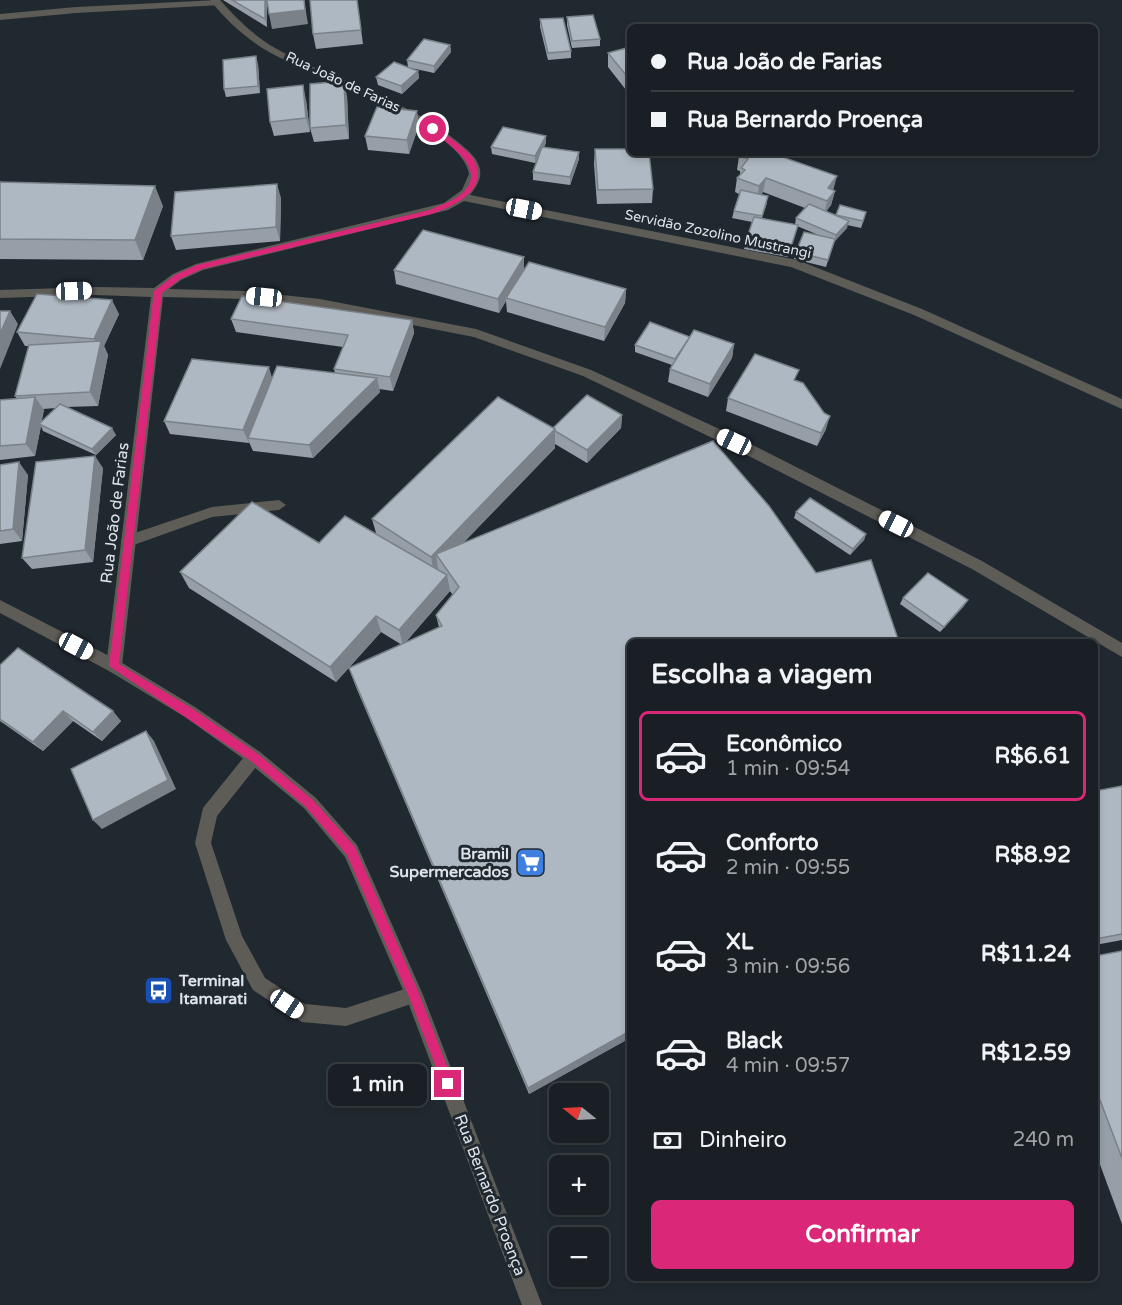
<!DOCTYPE html>
<html lang="pt">
<head>
<meta charset="utf-8">
<style>
  :root { --surface:#191f24; --page:#22272c; --text:#f1f3f6; --muted:#9fa2a6; --line:#373d41; --accent:#db2777 }
  body { margin:0; font-family:"Varela Round",sans-serif; background:var(--page); color:var(--text); height:100vh; display:flex; flex-direction:column; font-size:22px; white-space:nowrap }
  * { box-sizing:border-box; margin:0 }
  p { font-size:20px; color:var(--muted) }
  .icon { flex:none; width:33px; height:33px; fill:none; stroke:currentColor; stroke-width:2; stroke-linecap:round; stroke-linejoin:round }
  .map { position:relative; flex:1; overflow:hidden }
  .panel { position:absolute; left:627px; top:639px; width:471px; height:642px; display:flex; flex-direction:column; background:var(--surface); border-radius:9px; box-shadow:0 3px 9px #0003,0 0 0 2px var(--line) }
  .panel>* { flex:none }
  .banner { position:absolute; left:627px; top:24px; width:471px; height:132px; border-radius:9px; box-shadow:0 3px 9px #0003,0 0 0 2px var(--line); display:grid; align-content:center; height:132px; padding:0 24px; background:var(--surface) }
  .needle { width:39px; rotate:288deg }
  .controls { position:absolute; left:549px; top:1083px; display:grid; gap:12px }
  .controls a { display:grid; place-items:center; width:60px; height:60px; border-radius:9px; background:var(--surface); box-shadow:0 3px 9px #0003,0 0 0 2px var(--line); font-size:30px }
  .end { position:absolute; width:27px; height:27px; margin:-14px; border:8px solid #db2777; background:#fff; box-shadow:0 0 0 3px #fff }
  .from { border-radius:50% }
  .bubble { position:absolute; height:42px; border-radius:9px; background:var(--surface); box-shadow:0 3px 9px #0003,0 0 0 2px var(--line); font-size:20px; font-weight:700; line-height:42px; text-align:center }
  .car { position:absolute; width:18px; height:36px; margin:-18px -9px; border-radius:8px; box-shadow:0 0 4px 2px #0007; background:linear-gradient(#fff 24%,#345 0 40%,#fff 0 76%,#345 0 86%,#fff 0) }
  .banner b { display:flex; align-items:center; gap:21px; height:57px; font-size:22px }
  .banner b+b { border-top:2px solid var(--line) }
  .banner i { width:15px; height:15px; background:var(--text) }
  ul { padding:0; list-style:none }
  li { display:flex; align-items:center; gap:18px; height:90px; margin:0 12px 9px; padding:0 12px; border:3px solid transparent; border-radius:9px }
  li div { flex:1 }
  li b { display:block; font-size:22px }
  li em { font-style:normal; font-weight:700 }
  li.on { border-color:var(--accent) }
  li>.icon { width:54px; height:54px; stroke-width:1.5 }
  h2 { padding:0 24px; font-size:27px; line-height:72px }
  .pay { display:flex; align-items:center; gap:15px; height:66px; padding:0 24px; font-size:22px }
  .pay p { margin-inline-start:auto }
  .button { display:flex; gap:12px; margin-top:auto; padding:12px 24px }
  .button a { flex:1; height:69px; border-radius:9px; background:var(--accent); color:#fff; font-size:24px; font-weight:700; line-height:69px; text-align:center }
  .map>svg:first-child { display:block }
  .lines { fill:none; stroke-linecap:round; stroke-linejoin:round }
  .service { fill:#5e5c57; fill-rule:evenodd }
  .minor { fill:#5e5c57; fill-rule:evenodd }
  .tertiary { fill:#5e5c57; fill-rule:evenodd }
  .wall { fill:#969ea7; fill-rule:evenodd }
  .shaded-wall { fill:#7a8188 }
  .building { fill:#aeb8c2; stroke:#7a8188; stroke-width:1.5 }
  .route { fill:#db2777 }
  .labels { text-anchor:middle; dominant-baseline:central; stroke-width:6; stroke-linejoin:round; paint-order:stroke }
  .far-street-label { font-size:14px; fill:#dde3e8; stroke:#212930 }
  .street-label { font-size:16px; fill:#dde3e8; stroke:#212930 }
  .poi-label { font-size:16px; font-weight:bold; fill:#dde3e8; stroke:#212930; text-anchor:end }
</style>
</head>
<body>
<div class="map">
<svg width="1122" height="1305" viewBox="0 0 1122 1305">
  <rect width="100%" height="100%" fill="#212930"/>
  <g class="lines">
    <g class="service">
      <polygon points="218,0 221,1 221,5 76,13 0,20 0,14 76,7"/>
      <polygon points="279,500 286,505 279,510 212,517 128,547 123,545 121,541 123,537 212,507"/>
      <polygon points="254,750 260,752 262,757 260,762 217,816 211,843 242,936 265,978 305,1004 346,1008 414,986 420,989 423,995 420,1001 346,1026 302,1022 253,990 226,940 195,843 203,808 248,752"/>
    </g>
    <path class="minor" d="M210 0H220C236 18 254 36 275 48 336 82 403 97 458 142 466 149 475 155 479 166 483 177 477 186 470 195L797 260 922 309 1122 399V409L914 315 791 267 464 201 448 210 203 270 181 280 169 289 245 291 320 299 476 329 591 370 739 438 982 561 1122 643V657L972 569 729 446 583 376 474 337 320 307 245 299 163 297 122 666 119 671 114 673 109 671 106 666 151 297 96 295 0 298V290L96 287 154 288 173 274 196 264 444 203 462 190 469 174C463 126 310 75 269 52 246 39 226 20 210 0Z"/>
    <polygon class="tertiary" points="0,600 119,661 195,707 260,752 316,798 357,845 423,995 542,1305 522,1305 406,997 345,857 304,808 248,762 185,717 109,671 0,613"/>
  </g>
  <g class="wall">
    <polygon points="223,0 267,0 267,27"/>
    <polygon points="357,0 363,44 316,49 313,34"/>
    <polygon points="567,17 600,39 600,46 572,48 567,25"/>
    <polygon points="540,19 571,51 571,58 548,60 540,27"/>
    <polygon points="450,45 451,52 434,73 411,68 418,71 419,78 402,94 378,85 376,77 408,67 407,60"/>
    <polygon points="630,47 630,95 608,67 608,53"/>
    <polygon points="258,64 260,93 226,97 224,89"/>
    <polygon points="347,96 349,139 314,142 310,128"/>
    <polygon points="306,100 310,132 274,136 270,122"/>
    <polygon points="419,125 409,154 368,150 365,136"/>
    <polygon points="546,143 544,147 579,152 579,159 570,185 533,180 533,172 539,156 535,163 492,154 491,147"/>
    <polygon points="595,149 653,189 652,203 597,204 594,164"/>
    <path d="M739 156 787 158 835 191 831 205 826 211 836 215 864 219 861 228 847 225V228L834 242 826 267 794 259 796 252 816 234 797 226 788 257 744 249 746 241 752 222 732 218 734 211 739 194 735 192 737 178 740 175V171L737 170ZM763 192 805 208 796 218 795 225 762 218 767 203 761 194Z"/>
    <polygon points="0,182 163,206 143,260 0,259"/>
    <polygon points="281,198 280,241 176,250 171,236"/>
    <polygon points="524,257 524,270 626,289 625,303 604,341 507,312 506,301 499,313 396,284 394,270"/>
    <path d="M119 314 104 346 108 355 98 406 66 407 116 435 96 455 43 431 41 426 35 456 0 460V400L17 399 15 396 29 346H25L17 332ZM56 408 41 422 44 410 43 409Z"/>
    <polygon points="231,319 412,320 414,333 393,391 379,389 380,392 313,458 253,451 249,442 249,443 170,434 164,421 273,378 335,373 334,369 343,347 236,332"/>
    <polygon points="690,337 734,344 732,358 708,397 668,382 670,369 672,365 635,352 635,345"/>
    <polygon points="796,381 826,429 817,446 726,411 728,398"/>
    <path d="M622 415 621 428 587 463 555 444V448L464 542 630 642V1038L529 1094 356 687 349 668 402 645 381 632 336 682 189 588 180 572 319 543 376 533 372 519 553 428ZM449 590 453 595 436 615 439 627 405 643 450 591Z"/>
    <polygon points="0,465 28,475 22,541 0,544"/>
    <polygon points="103,468 93,562 32,569 22,558"/>
    <polygon points="796,512 866,534 864,540 850,555 794,518"/>
    <polygon points="903,598 964,606 940,632 900,604"/>
    <polygon points="0,665 121,721 102,741 73,721 43,751 0,721"/>
    <polygon points="1122,786 1122,940 1095,945 1095,791"/>
    <polygon points="1122,951 1122,1224 1095,1151 1095,956"/>
  </g>
  <g class="shaded-wall">
    <polygon points="265,0 267,0 267,27 265,19"/>
    <polygon points="304,0 308,24 272,29 269,14"/>
    <polygon points="450,45 451,52 434,73 434,66"/>
    <polygon points="256,56 258,64 260,93 258,86"/>
    <polygon points="418,71 419,78 402,94 401,86"/>
    <polygon points="344,81 347,96 349,139 346,125"/>
    <polygon points="303,85 306,100 310,132 306,118"/>
    <polygon points="417,111 419,125 409,154 407,140"/>
    <polygon points="546,136 546,143 535,163 535,156"/>
    <polygon points="579,152 579,159 570,185 570,177"/>
    <polygon points="837,176 833,191 828,188"/>
    <polygon points="766,178 763,192 757,200 759,186"/>
    <polygon points="277,184 281,198 280,241 276,227"/>
    <polygon points="155,186 163,206 143,260 135,240"/>
    <polygon points="835,191 831,205 824,215 827,201"/>
    <polygon points="849,221 847,228 834,242 836,235"/>
    <polygon points="524,257 524,271 506,298 506,301 499,313 498,299"/>
    <polygon points="626,289 625,303 604,341 605,327"/>
    <polygon points="112,300 119,314 104,346 108,355 98,406 90,392 99,349 94,339"/>
    <polygon points="10,311 18,324 0,369 0,334"/>
    <polygon points="412,320 414,333 393,391 390,377"/>
    <polygon points="734,344 732,358 708,397 710,384"/>
    <polygon points="269,367 273,381 248,438 249,442 249,443 243,430"/>
    <polygon points="377,378 380,392 313,458 309,445"/>
    <polygon points="35,397 44,410 41,425 39,424 41,426 35,456 26,444"/>
    <polygon points="622,415 621,428 587,463 587,450"/>
    <polygon points="830,416 826,429 817,446 821,433"/>
    <polygon points="112,428 116,435 96,455 92,449"/>
    <polygon points="555,429 555,448 443,564 436,554 438,569 434,573 431,557"/>
    <polygon points="95,456 103,468 93,562 85,550"/>
    <polygon points="19,462 28,475 22,541 13,529"/>
    <polygon points="866,534 864,540 850,555 853,549"/>
    <polygon points="447,575 450,591 403,645 399,630"/>
    <polygon points="968,600 964,606 940,632 944,627"/>
    <polygon points="376,616 381,632 336,682 330,667"/>
    <polygon points="63,711 73,721 43,751 33,742"/>
    <polygon points="113,711 121,721 102,741 93,732"/>
    <polygon points="146,731 154,741 176,789 102,829 93,820"/>
    <polygon points="630,1031 630,1038 529,1094 528,1088"/>
  </g>
  <g class="building">
    <polygon points="232,0 265,0 265,19"/>
    <polygon points="267,0 304,0 305,10 269,14"/>
    <polygon points="310,0 357,0 361,30 313,34"/>
    <polygon points="593,15 600,39 572,41 567,17"/>
    <polygon points="563,18 571,51 548,53 540,19"/>
    <polygon points="424,39 450,45 434,66 407,60"/>
    <polygon points="630,47 630,80 608,53"/>
    <polygon points="256,56 258,86 224,89 223,60"/>
    <polygon points="394,62 418,71 401,86 376,77"/>
    <polygon points="344,81 346,125 310,128 310,84"/>
    <polygon points="303,85 306,118 270,122 267,89"/>
    <polygon points="377,107 417,111 407,140 365,136"/>
    <polygon points="503,127 546,136 535,156 491,147"/>
    <polygon points="542,147 579,152 570,177 533,172"/>
    <polygon points="595,149 630,149 630,153 649,153 653,189 598,190"/>
    <polygon points="742,153 785,153 788,154 785,158 837,176 828,188 835,191 827,201 766,178 759,186 737,178 745,170 741,168 748,159 739,156"/>
    <polygon points="0,182 155,186 135,240 0,239"/>
    <polygon points="277,184 276,227 171,236 175,192"/>
    <polygon points="741,190 768,196 762,216 734,211"/>
    <polygon points="809,204 849,221 836,235 796,218"/>
    <polygon points="840,205 866,212 863,221 836,215"/>
    <polygon points="754,217 798,225 790,250 746,241"/>
    <polygon points="423,230 524,257 498,299 394,270"/>
    <polygon points="804,232 835,239 828,260 796,252"/>
    <polygon points="529,262 626,289 605,327 506,298"/>
    <polygon points="37,294 112,300 94,339 17,332"/>
    <polygon points="242,296 412,320 390,377 334,369 348,335 231,319"/>
    <polygon points="0,311 10,311 0,334"/>
    <polygon points="650,322 690,337 675,359 635,345"/>
    <polygon points="694,330 734,344 710,384 670,369"/>
    <polygon points="101,341 90,392 15,396 29,345"/>
    <polygon points="755,354 799,370 794,380 803,383 824,413 830,416 821,433 728,398"/>
    <polygon points="192,359 269,367 243,430 164,421"/>
    <polygon points="277,366 377,378 309,445 248,438"/>
    <polygon points="587,395 622,415 587,450 555,431 555,429 553,428"/>
    <polygon points="35,397 26,444 0,446 0,400"/>
    <polygon points="498,397 555,429 431,557 372,519"/>
    <polygon points="60,404 112,428 92,449 39,424"/>
    <polygon points="713,441 769,506 816,573 871,560 899,642 630,642 630,1031 528,1088 349,668 442,626 436,615 459,587 436,554"/>
    <polygon points="95,456 85,550 22,558 36,462"/>
    <polygon points="19,462 13,529 0,531 0,465"/>
    <polygon points="810,498 866,534 853,549 796,512"/>
    <polygon points="252,502 319,543 345,516 447,575 399,630 376,616 330,667 180,572"/>
    <polygon points="928,573 968,600 944,627 903,598"/>
    <polygon points="18,648 113,711 93,732 63,711 33,742 0,719 0,665"/>
    <polygon points="146,731 168,780 93,820 71,769"/>
    <polygon points="1122,786 1122,934 1095,939 1095,791"/>
    <polygon points="1122,951 1122,1158 1095,1087 1095,956"/>
  </g>
  <path class="route" d="M431 127H436C445 135 469 150 474 160 490 190 454 206 432 214L202 269 180 279 162 293 119 664 193 709 258 754 313 800 355 847 418 991 454 1084 448 1090 444 1088 409 997 347 855 306 807 251 761 109 666 154 291 175 275 197 265 430 210C439 205 452 202 460 195 491 170 449 145 431 130Z"/>
  <defs>
    <symbol id="supermarket-square" viewBox="-11 -11 22 22"><rect x="-9" y="-9" width="18" height="18" rx="4" fill="#3f7fe0" stroke="#212930"/><path d="M-6-5.5h2.5l.6 2H6L4.5 2H-2.5L-4.4-4H-6ZM-1.5 3.2a1.3 1.3 0 1 0 .1 0ZM3 3.2a1.3 1.3 0 1 0 .1 0Z" fill="#fff"/></symbol>
    <symbol id="bus-square" viewBox="-11 -11 22 22"><rect x="-9" y="-9" width="18" height="18" rx="4" fill="#1a4fb4" stroke="#212930"/><path d="M-5-6H5V4H4V6H2V4H-2V6H-4V4H-5ZM-3.5-4V0h7V-4ZM-3.5 1.2v1.5H-2V1.2ZM2 1.2v1.5H3.5V1.2Z" fill="#fff"/></symbol>
  </defs>
  <g fill-rule="evenodd">
    <use href="#supermarket-square" x="514" y="846" width="33" height="33"/>
    <use href="#bus-square" x="142" y="974" width="33" height="33"/>
  </g>
  <g class="labels">
    <g class="far-street-label">
      <text transform="translate(343 82) rotate(25)">Rua João de Farias</text>
      <text transform="translate(718 234) rotate(12)">Servidão Zozolino Mustrangi</text>
    </g>
    <g class="street-label">
      <text transform="translate(115 513) rotate(-83)">Rua João de Farias</text>
      <text transform="translate(490 1195) rotate(69)">Rua Bernardo Proença</text>
    </g>
    <g class="poi-label">
      <text x="509" y="854">Bramil<tspan x="509" dy="18">Supermercados</tspan></text>
      <text x="179" y="981" text-anchor="start">Terminal<tspan x="179" dy="18">Itamarati</tspan></text>
    </g>
  </g>
</svg>
<div class="controls">
<a><svg class="needle" viewBox="-14 -14 28 28"><path d="M0-13l5 13h-10z" fill="#e53935"/><path d="M0 13l5-13h-10z" fill="#9fa2a6"/></svg></a>
<a>+</a>
<a>−</a>
</div>
<i class="end from" style="left:433px;top:129px"></i>
<i class="end" style="left:448px;top:1084px"></i>
<div class="bubble" style="left:328px;top:1064px;width:99px">1 min</div>
<i class="car" style="left:524px;top:209px;rotate:101deg"></i>
<i class="car" style="left:74px;top:291px;rotate:88deg"></i>
<i class="car" style="left:264px;top:297px;rotate:276deg"></i>
<i class="car" style="left:734px;top:442px;rotate:295deg"></i>
<i class="car" style="left:896px;top:524px;rotate:297deg"></i>
<i class="car" style="left:76px;top:646px;rotate:118deg"></i>
<i class="car" style="left:287px;top:1004px;rotate:124deg"></i>
<div class="banner">
<b><i class="from"></i>Rua João de Farias</b>
<b><i></i>Rua Bernardo Proença</b>
</div>
<section class="panel">
<h2>Escolha a viagem</h2>
<ul>
<li class="on"><svg class="icon" aria-label="car" viewBox="0 0 24 24"><path d="M5 17H2v-5l4-1 3-4h7l3 4 3 1v5h-3M9 17h6M6 11h13"/><circle cx="7" cy="17" r="2"/><circle cx="17" cy="17" r="2"/></svg><div><b>Econômico</b><p>1 min · 09:54</p></div><em>R$6.61</em></li>
<li><svg class="icon" aria-label="car" viewBox="0 0 24 24"><path d="M5 17H2v-5l4-1 3-4h7l3 4 3 1v5h-3M9 17h6M6 11h13"/><circle cx="7" cy="17" r="2"/><circle cx="17" cy="17" r="2"/></svg><div><b>Conforto</b><p>2 min · 09:55</p></div><em>R$8.92</em></li>
<li><svg class="icon" aria-label="car" viewBox="0 0 24 24"><path d="M5 17H2v-5l4-1 3-4h7l3 4 3 1v5h-3M9 17h6M6 11h13"/><circle cx="7" cy="17" r="2"/><circle cx="17" cy="17" r="2"/></svg><div><b>XL</b><p>3 min · 09:56</p></div><em>R$11.24</em></li>
<li><svg class="icon" aria-label="car" viewBox="0 0 24 24"><path d="M5 17H2v-5l4-1 3-4h7l3 4 3 1v5h-3M9 17h6M6 11h13"/><circle cx="7" cy="17" r="2"/><circle cx="17" cy="17" r="2"/></svg><div><b>Black</b><p>4 min · 09:57</p></div><em>R$12.59</em></li>
</ul>
<div class="pay"><svg class="icon" aria-label="cash" viewBox="0 0 24 24"><path d="M3 7h18v10H3z"/><circle cx="12" cy="12" r="2"/></svg>Dinheiro<p>240 m</p></div>
<div class="button"><a>Confirmar</a></div>
</section>
</div>
</body>
</html>
